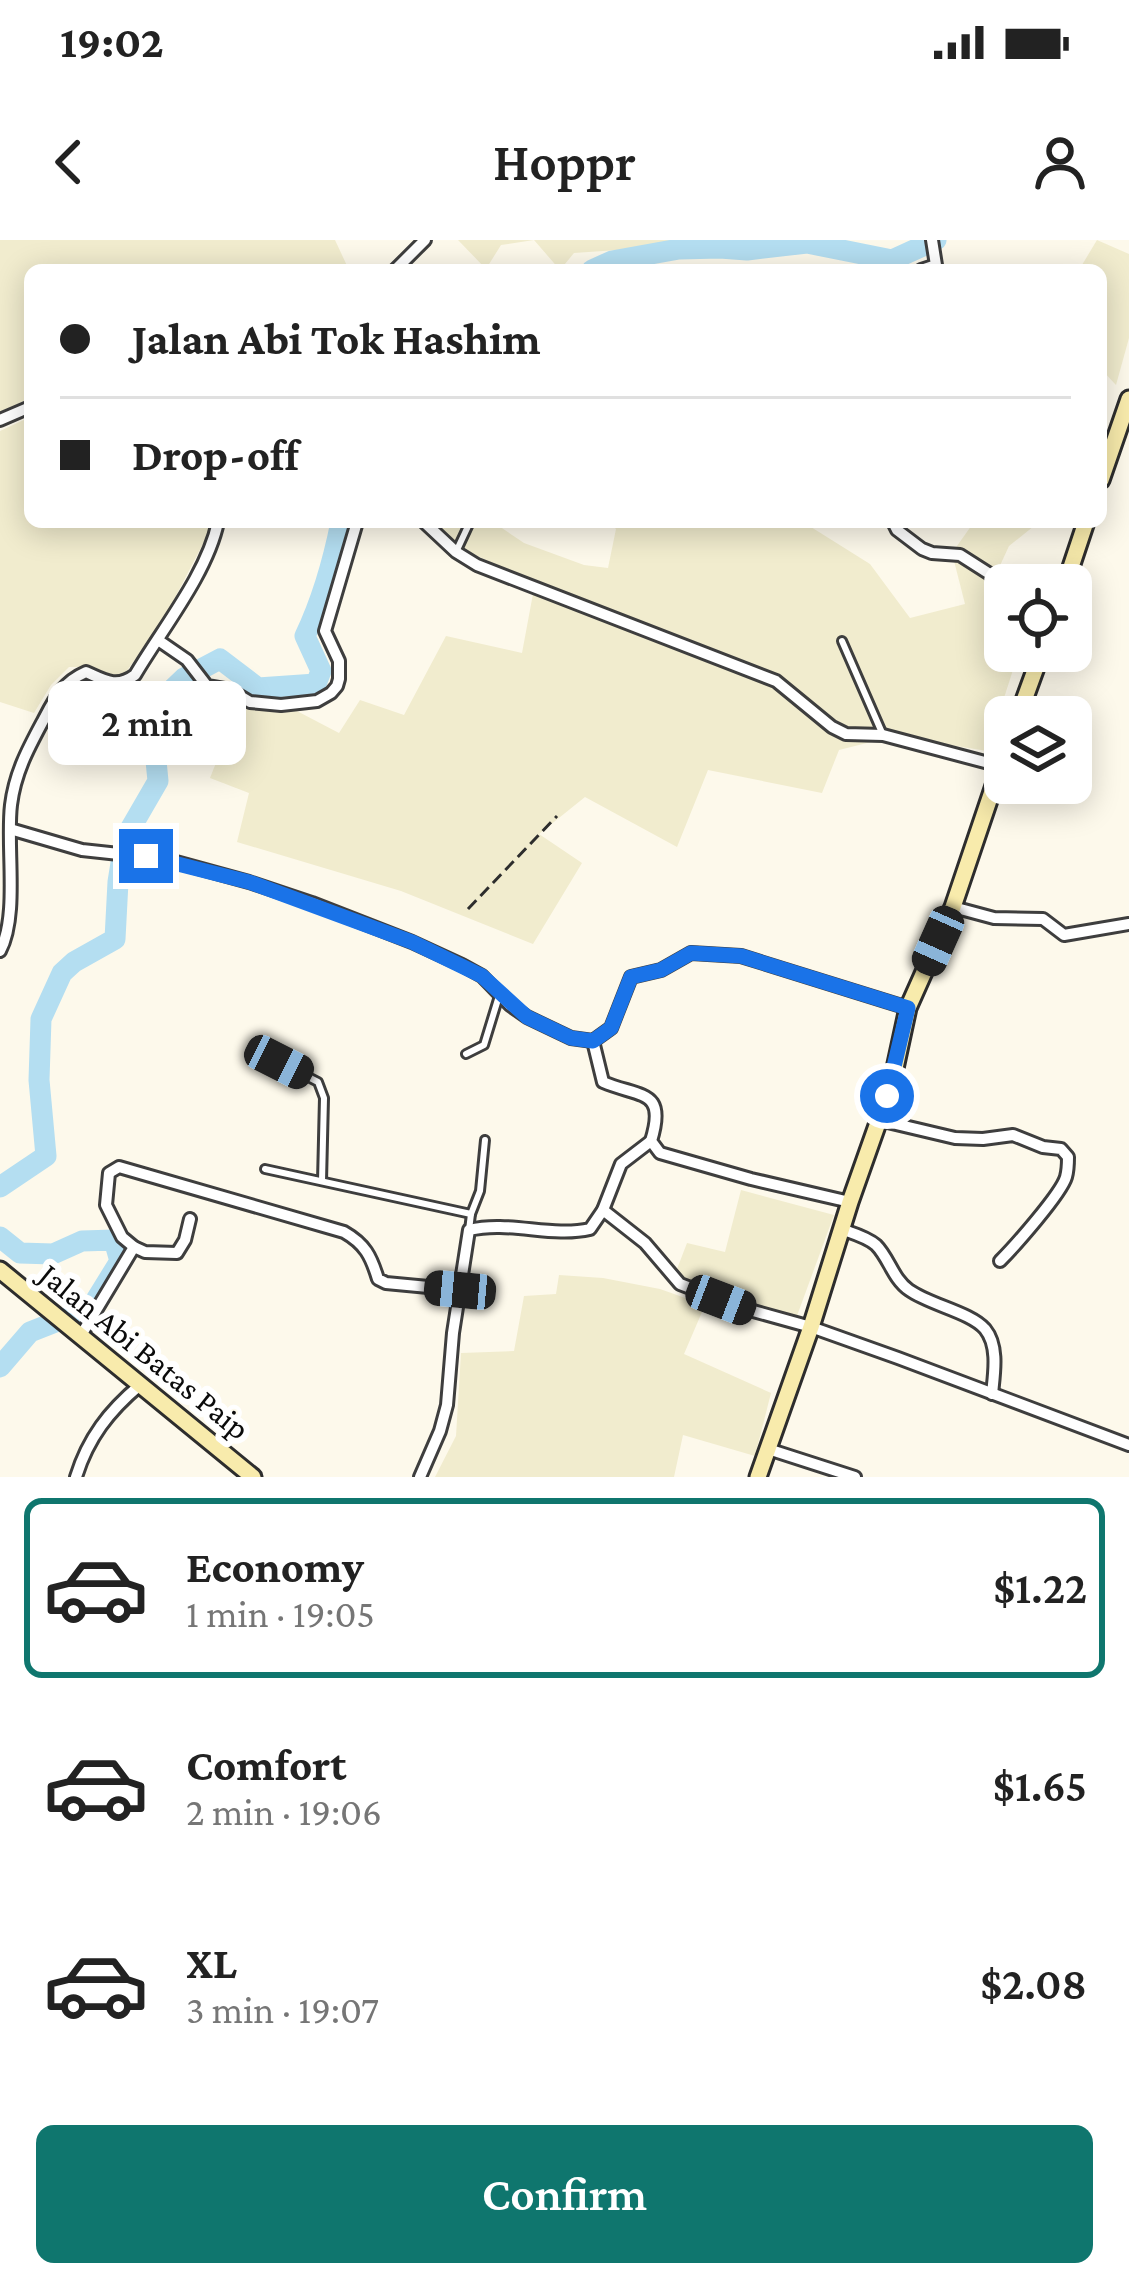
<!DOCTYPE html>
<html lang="en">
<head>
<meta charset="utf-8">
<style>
  :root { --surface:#fff; --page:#f2f2f2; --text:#222; --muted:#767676; --line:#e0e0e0; --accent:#0f766e }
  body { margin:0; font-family:"Crimson Pro",serif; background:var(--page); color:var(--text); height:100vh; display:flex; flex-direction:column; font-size:45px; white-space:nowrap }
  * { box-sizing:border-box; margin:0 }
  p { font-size:39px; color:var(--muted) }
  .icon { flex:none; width:66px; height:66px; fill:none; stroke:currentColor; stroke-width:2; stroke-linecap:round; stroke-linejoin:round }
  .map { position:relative; height:1237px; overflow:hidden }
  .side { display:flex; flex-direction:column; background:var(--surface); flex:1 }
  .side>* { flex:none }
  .guide { position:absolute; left:24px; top:24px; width:1083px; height:264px; border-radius:18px; box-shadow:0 6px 30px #0003; display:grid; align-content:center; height:264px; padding:0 36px; background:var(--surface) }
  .buttons { position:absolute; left:984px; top:324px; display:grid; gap:24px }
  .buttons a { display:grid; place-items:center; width:108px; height:108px; border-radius:18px; background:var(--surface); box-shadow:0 6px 30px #0003; font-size:60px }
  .end { position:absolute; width:54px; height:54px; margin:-27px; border:15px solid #1a73e8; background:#fff; box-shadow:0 0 0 6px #fff }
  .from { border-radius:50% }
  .bubble { position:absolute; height:84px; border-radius:18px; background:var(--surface); box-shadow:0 6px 30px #0003; font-size:39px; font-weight:600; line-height:84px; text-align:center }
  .car { position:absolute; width:36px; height:72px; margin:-36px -18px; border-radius:15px; box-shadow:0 0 9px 3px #0007; background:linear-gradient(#222 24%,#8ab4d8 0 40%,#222 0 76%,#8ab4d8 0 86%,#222 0) }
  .guide b { display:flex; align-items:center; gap:42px; height:114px; font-size:45px }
  .guide b+b { border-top:3px solid var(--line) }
  .guide i { width:30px; height:30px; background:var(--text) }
  ul { padding:21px 0 0; list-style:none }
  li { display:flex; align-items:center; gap:36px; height:180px; margin:0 24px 18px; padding:0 12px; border:6px solid transparent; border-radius:18px }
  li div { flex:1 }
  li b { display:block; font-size:45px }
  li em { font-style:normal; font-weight:600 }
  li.current { border-color:var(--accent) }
  li>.icon { width:108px; height:108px; stroke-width:1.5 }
  .action { display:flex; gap:24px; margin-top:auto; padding:24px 36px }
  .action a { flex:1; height:138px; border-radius:18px; background:var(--accent); color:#fff; font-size:48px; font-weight:600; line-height:138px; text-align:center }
  .status { display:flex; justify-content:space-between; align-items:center; height:84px; padding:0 60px; background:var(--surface); direction:ltr }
  .status svg { height:33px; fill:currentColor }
  header { display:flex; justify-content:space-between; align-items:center; height:156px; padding:0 36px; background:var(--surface); font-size:54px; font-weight:600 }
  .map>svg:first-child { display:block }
  .farmland { fill:#f1ecce }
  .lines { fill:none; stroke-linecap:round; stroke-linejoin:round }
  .river { stroke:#b4def1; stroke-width:21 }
  .lane-casing { stroke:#3e3e3e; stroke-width:12 }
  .street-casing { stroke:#3e3e3e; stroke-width:16 }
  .secondary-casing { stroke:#2d2d2d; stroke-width:21 }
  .path { stroke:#2d2d2d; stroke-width:3; stroke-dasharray:12 6; stroke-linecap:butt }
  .lane { stroke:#fff; stroke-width:6 }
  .street { stroke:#fff; stroke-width:10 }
  .secondary { stroke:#f8ebac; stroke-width:15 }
  .route { stroke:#1a73e8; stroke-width:15 }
  .labels { text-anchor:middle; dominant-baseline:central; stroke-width:12; stroke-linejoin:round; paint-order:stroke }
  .street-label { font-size:33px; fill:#0b0b0b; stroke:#fff }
</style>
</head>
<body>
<div class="status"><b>19:02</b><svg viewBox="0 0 49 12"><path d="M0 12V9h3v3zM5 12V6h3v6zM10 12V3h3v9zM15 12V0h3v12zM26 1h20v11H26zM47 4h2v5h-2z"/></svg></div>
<header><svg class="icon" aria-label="back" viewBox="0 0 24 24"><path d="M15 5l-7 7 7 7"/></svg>Hoppr<svg class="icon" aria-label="person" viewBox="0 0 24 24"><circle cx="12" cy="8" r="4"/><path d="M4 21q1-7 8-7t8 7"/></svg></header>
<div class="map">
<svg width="1129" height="1237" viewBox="0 0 1129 1237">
  <rect width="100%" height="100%" fill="#fdf9eb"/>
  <g class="farmland">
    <polygon points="0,0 335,0 349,30 30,30 30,158 0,172"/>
    <polygon points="458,0 674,0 632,9 574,13 560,30 534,0 501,5 486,29"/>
    <polygon points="1097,0 1129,14 1129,98 1116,145 1101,129 1101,30 1079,30"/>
    <polygon points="30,177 30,282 211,282 206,298 165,377 126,432 117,439 106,439 85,427 69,427 51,445 34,473 0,462 0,191"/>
    <polygon points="435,282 493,282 524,303 584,325 608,328 616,289 609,282 803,282 870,324 910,378 965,364 952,313 974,282 1039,282 1009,306 992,343 1005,349 1005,411 1019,411 987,511 895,496 839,510 822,553 708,530 677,607 585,557 539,594 582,623 533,704 401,651 237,602 249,553 210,538 223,505 165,492 153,478 192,465 211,453 233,466 262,470 295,470 339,493 360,460 404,475 446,396 522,413 535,343 450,303 433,286"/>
    <polygon points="741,950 834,975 794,1084 672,1042 687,1003 725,1012"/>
    <polygon points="559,1035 603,1038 660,1049 705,1065 684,1114 771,1153 755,1216 683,1195 674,1237 435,1237 456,1196 461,1113 514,1111 524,1056 556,1054"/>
  </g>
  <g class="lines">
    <g class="river">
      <polyline points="592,30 612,21 679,9 720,8 747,10 807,3 892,20 936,0"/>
      <path d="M0 947 46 916 39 840 41 779 62 733 74 722 115 699 118 642 125 598 158 541 152 480 162 459 184 438 220 419 258 448 316 444 321 431 305 396C323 358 333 322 341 282"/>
      <polyline points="0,997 20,1013 53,1014 82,1001 114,1000 120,1021 91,1068 30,1092 0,1127"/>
    </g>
    <defs>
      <g id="lane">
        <polyline points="456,312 470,282"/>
        <polyline points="842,401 883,495"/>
        <polyline points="466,814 484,805 499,756"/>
        <polyline points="279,822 318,842 324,858 322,941"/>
        <polyline points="265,929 471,974"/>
        <polyline points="469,990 471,974 480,951 485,900"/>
      </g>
      <g id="street">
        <polyline points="395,30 425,0"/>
        <polyline points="921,30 936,25 932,0"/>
        <polyline points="0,180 30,167"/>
        <polyline points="424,282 456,312 477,325 776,441 832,487 846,494 883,495 1000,526"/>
        <polyline points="893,282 897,290 922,309 932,313 960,315 1007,345"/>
        <polyline points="158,400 187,420 207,446 230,450 250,462 281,465 317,461 331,453 337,446 339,439 339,421 325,391 357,282"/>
        <polyline points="10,589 82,610 165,619 249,642 312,663 412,702 462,725 482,736 510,765 527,777 571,798 593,801"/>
        <polyline points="953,667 994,678 1043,679 1064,695 1129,684"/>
        <path d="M0 711C19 675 6 607 11 565 15 532 29 507 44 479 55 458 63 442 86 432 104 440 116 449 135 435 162 389 207 334 218 282"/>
        <path d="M879 880 955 898 983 899 1013 895 1043 907 1061 909 1068 917C1068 924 1068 930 1066 937 1061 954 1014 1007 1000 1021"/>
        <path d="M850 962 751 939 660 913 651 901C667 849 641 858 603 842L593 801 611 788 631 737 661 730 691 713 741 716 908 768"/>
        <polyline points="603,970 645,1003 680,1044 746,1069 811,1087 898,1118 1129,1205"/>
        <path d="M190 979 185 1000 177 1013 145 1012 134 1007 122 997 106 965 109 933 119 927 344 992C365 1004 371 1016 378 1039L386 1043 460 1050"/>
        <path d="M841 989C852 993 867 997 876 1005 889 1018 893 1039 909 1050 930 1065 970 1072 985 1089 999 1106 994 1134 992 1154"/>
        <polyline points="80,1097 134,1007"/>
        <polyline points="768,1209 855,1237"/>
        <path d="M76 1237C88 1198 109 1171 140 1145"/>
        <path d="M420 1237 440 1191 447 1165 453 1093 469 990C509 980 551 998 590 989L603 970 621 924 651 901"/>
      </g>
      <g id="secondary">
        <polyline points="1101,240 1129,159"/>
        <polyline points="1065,345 1086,282"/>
        <polyline points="1018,477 1042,411"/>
        <polyline points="0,1030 253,1237"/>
        <polyline points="758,1237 811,1087 850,962 879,880 894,833 908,768 953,667 1005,513"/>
      </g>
    </defs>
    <use href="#lane" class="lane-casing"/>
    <use href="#street" class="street-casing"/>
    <use href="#secondary" class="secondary-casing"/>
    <polyline class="path" points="468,669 557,576"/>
    <use href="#lane" class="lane"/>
    <use href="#street" class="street"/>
    <use href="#secondary" class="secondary"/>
  </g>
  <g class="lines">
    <polyline class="route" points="146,616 249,642 412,702 482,736 527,777 571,798 593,801 611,788 631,737 661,730 691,713 741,716 908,768 887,856"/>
  </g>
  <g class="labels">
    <g class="street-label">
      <text transform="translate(145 1111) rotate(39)">Jalan Abi Batas Paip</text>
    </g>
  </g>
</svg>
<div class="buttons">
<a><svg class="icon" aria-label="locate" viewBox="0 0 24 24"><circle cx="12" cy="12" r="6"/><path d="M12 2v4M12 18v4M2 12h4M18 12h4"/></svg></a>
<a><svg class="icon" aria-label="layers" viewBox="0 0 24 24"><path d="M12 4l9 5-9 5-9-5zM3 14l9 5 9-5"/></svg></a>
</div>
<i class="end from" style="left:887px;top:856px"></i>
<i class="end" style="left:146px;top:616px"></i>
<div class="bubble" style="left:48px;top:441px;width:198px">2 min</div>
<i class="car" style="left:938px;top:701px;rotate:204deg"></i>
<i class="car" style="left:279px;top:822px;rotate:117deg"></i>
<i class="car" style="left:460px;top:1050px;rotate:275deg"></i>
<i class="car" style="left:721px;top:1060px;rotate:111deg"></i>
<div class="guide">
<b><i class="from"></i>Jalan Abi Tok Hashim</b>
<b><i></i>Drop-off</b>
</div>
</div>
<section class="side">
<ul>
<li class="current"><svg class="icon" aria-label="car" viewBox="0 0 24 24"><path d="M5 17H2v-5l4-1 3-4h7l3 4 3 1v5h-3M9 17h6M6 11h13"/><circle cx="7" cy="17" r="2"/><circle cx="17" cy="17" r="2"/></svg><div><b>Economy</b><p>1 min · 19:05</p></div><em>$1.22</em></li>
<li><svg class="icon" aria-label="car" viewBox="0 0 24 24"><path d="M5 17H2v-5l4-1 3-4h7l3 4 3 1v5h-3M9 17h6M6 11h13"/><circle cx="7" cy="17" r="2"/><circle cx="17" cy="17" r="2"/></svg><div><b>Comfort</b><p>2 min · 19:06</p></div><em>$1.65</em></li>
<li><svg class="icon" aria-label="car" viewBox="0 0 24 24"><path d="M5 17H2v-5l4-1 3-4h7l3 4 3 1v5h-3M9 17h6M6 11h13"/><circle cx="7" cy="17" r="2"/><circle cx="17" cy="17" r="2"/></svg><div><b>XL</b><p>3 min · 19:07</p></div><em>$2.08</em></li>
</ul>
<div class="action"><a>Confirm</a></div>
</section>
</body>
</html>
